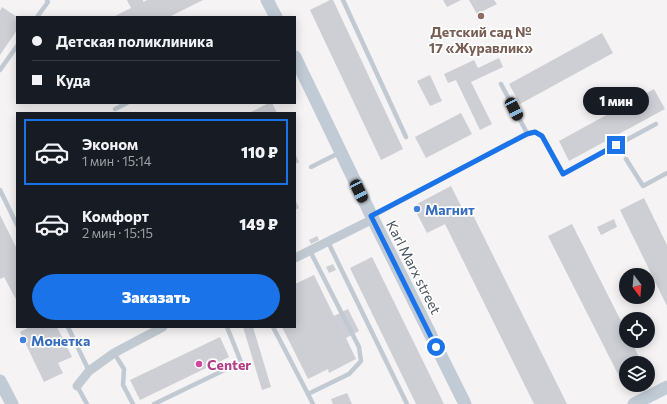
<!DOCTYPE html>
<html lang="ru">
<head>
<meta charset="utf-8">
<style>
  :root { --surface:#171b24; --page:#20242c; --text:#f1f3f6; --muted:#9ea1a6; --line:#363941; --accent:#1a73e8 }
  body { margin:0; font-family:Commissioner,sans-serif; background:var(--page); color:var(--text); height:100vh; display:flex; flex-direction:column; font-size:15px; white-space:nowrap }
  * { box-sizing:border-box; margin:0 }
  p { font-size:13px; color:var(--muted) }
  .icon { flex:none; width:22px; height:22px; fill:none; stroke:currentColor; stroke-width:2; stroke-linecap:round; stroke-linejoin:round }
  .map { position:relative; flex:1; overflow:hidden }
  .sheet { position:absolute; left:16px; top:112px; width:280px; height:216px; display:flex; flex-direction:column; background:var(--surface); border-radius:0px; box-shadow:0 2px 10px #0003 }
  .sheet>* { flex:none }
  .banner { position:absolute; left:16px; top:16px; width:280px; height:88px; border-radius:0px; box-shadow:0 2px 10px #0003; display:grid; align-content:center; height:88px; padding:0 16px; background:var(--surface) }
  .needle { width:26px; rotate:164deg }
  .controls { position:absolute; left:619px; top:268px; display:grid; gap:8px }
  .controls a { display:grid; place-items:center; width:36px; height:36px; border-radius:50%; background:var(--surface); box-shadow:0 2px 10px #0003; font-size:20px }
  .end { position:absolute; width:18px; height:18px; margin:-9px; border:5px solid #1a73e8; background:#fff; box-shadow:0 0 0 2px #fff }
  .from { border-radius:50% }
  .bubble { position:absolute; height:28px; border-radius:14px; background:var(--surface); box-shadow:0 2px 10px #0003; font-size:13px; font-weight:800; line-height:28px; text-align:center }
  .car { position:absolute; width:12px; height:24px; margin:-12px -6px; border-radius:5px; box-shadow:0 0 3px 1px #0007; background:linear-gradient(#222 24%,#8ab4d8 0 40%,#222 0 76%,#8ab4d8 0 86%,#222 0) }
  .banner b { display:flex; align-items:center; gap:14px; height:38px; font-size:15px }
  .banner b+b { border-top:1px solid var(--line) }
  .banner i { width:10px; height:10px; background:var(--text) }
  ul { padding:7px 0 0; list-style:none }
  li { display:flex; align-items:center; gap:12px; height:66px; margin:0 8px 6px; padding:0 8px; border:2px solid transparent; border-radius:0px }
  li div { flex:1 }
  li b { display:block; font-size:15px }
  li em { font-style:normal; font-weight:800 }
  li.current { border-color:var(--accent) }
  li>.icon { width:36px; height:36px; stroke-width:1.5 }
  .button { display:flex; gap:8px; margin-top:auto; padding:8px 16px }
  .button a { flex:1; height:46px; border-radius:24px; background:var(--accent); color:#fff; font-size:16px; font-weight:800; line-height:46px; text-align:center }
  .map>svg:first-child { display:block }
  .building { fill:#cdcfd5 }
  .lines { fill:none; stroke-linecap:round; stroke-linejoin:round }
  .lane { stroke:#c1cad2; stroke-width:4.5 }
  .street { stroke:#c1cad2; stroke-width:9 }
  .secondary { stroke:#c1cbd6; stroke-width:13 }
  .route { stroke:#1a73e8; stroke-width:5 }
  .education-dot { fill:#8d6e63; stroke:#fff; stroke-width:1.5 }
  .shop-dot { fill:#3f7fe0; stroke:#fff; stroke-width:1.5 }
  .hotel-dot { fill:#d1479c; stroke:#fff; stroke-width:1.5 }
  .labels { text-anchor:middle; dominant-baseline:central; stroke-width:3.5; stroke-linejoin:round; paint-order:stroke }
  .education-label { font-size:14px; font-weight:bold; fill:#785e54; stroke:#fff }
  .shop-label { font-size:14px; font-weight:bold; fill:#366cbe; stroke:#fff; text-anchor:start }
  .street-label { font-size:14px; fill:#4a5661; stroke:#fff }
  .hotel-label { font-size:14px; font-weight:bold; fill:#b23c85; stroke:#fff; text-anchor:start }
</style>
</head>
<body>
<div class="map">
<svg width="667" height="404" viewBox="0 0 667 404">
  <rect width="100%" height="100%" fill="#f5f3f3"/>
  <g class="building">
    <polygon points="127,0 143,0 143,2 147,0 203,0 169,17 113,17 131,8"/>
    <polygon points="330,0 333,0 403,149 381,160 310,10"/>
    <polygon points="443,0 461,0 447,7"/>
    <polygon points="469,0 494,0 497,4 477,14"/>
    <polygon points="2,7 17,17 17,30 0,55 0,11"/>
    <polygon points="602,33 613,53 520,104 509,84"/>
    <polygon points="499,58 503,67 471,82 492,124 480,130 456,80 448,83 444,74 474,60 478,68"/>
    <polygon points="430,75 442,101 430,106 417,81"/>
    <polygon points="654,89 665,109 569,161 559,141"/>
    <polygon points="269,103 272,103 277,113 249,113"/>
    <polygon points="461,113 472,134 426,158 415,137"/>
    <polygon points="295,153 299,162 295,164"/>
    <polygon points="451,186 465,214 471,211 567,404 534,404 445,224 427,233 413,206"/>
    <polygon points="644,198 667,245 667,306 620,210"/>
    <polygon points="295,199 299,208 295,210"/>
    <polygon points="0,215 17,249 17,301 4,277 0,279"/>
    <polygon points="614,219 617,227 601,235 597,227"/>
    <polygon points="572,224 626,331 626,341 631,341 642,363 626,363 626,380 622,382 548,236"/>
    <polygon points="317,236 319,240 311,244 309,240"/>
    <polygon points="372,257 444,404 416,404 350,268"/>
    <polygon points="333,264 336,270 329,273 326,267"/>
    <polygon points="314,275 334,316 348,309 359,331 346,338 356,359 329,373 328,369 308,379 282,327 295,327 295,284"/>
    <polygon points="30,327 57,327 72,357 58,363 63,373 44,382 20,332"/>
    <polygon points="243,327 253,327 271,387 262,390"/>
    <polygon points="220,337 229,357 140,400 130,380"/>
    <polygon points="347,393 352,404 333,404 331,399"/>
  </g>
  <g class="lines">
    <g class="lane">
      <polyline points="343,0 406,137"/>
      <polyline points="37,17 48,2 47,0"/>
      <polyline points="0,70 17,46"/>
      <polyline points="115,109 127,103"/>
      <polyline points="527,133 535,132 542,136 563,174 656,124"/>
      <polyline points="626,159 643,186 667,173"/>
      <polyline points="311,167 339,153"/>
      <polyline points="0,190 17,225"/>
      <polyline points="373,216 527,133 501,84"/>
      <polyline points="328,242 407,404"/>
      <polyline points="68,327 89,371"/>
      <polyline points="273,327 308,394 349,374 361,361 359,347 310,251"/>
      <polyline points="114,353 124,369 123,385 133,404"/>
      <polyline points="77,386 87,404"/>
      <polyline points="308,394 313,404"/>
      <polyline points="154,404 241,362 227,327"/>
    </g>
    <g class="street">
      <polyline points="295,258 373,219"/>
      <polyline points="77,386 89,371 114,353 163,327"/>
    </g>
    <g class="secondary">
      <polyline points="267,0 276,17"/>
      <polyline points="295,57 373,219 465,404"/>
      <polyline points="0,381 12,404"/>
      <polyline points="634,404 667,387"/>
    </g>
  </g>
  <g class="lines">
    <polyline class="route" points="436,347 371,216 527,134 535,132 542,136 563,174 616,145"/>
  </g>
  <circle class="education-dot" cx="481" cy="16" r="4"/>
  <g class="shop-dot">
    <circle cx="417" cy="209" r="4"/>
    <circle cx="23" cy="340" r="4"/>
  </g>
  <circle class="hotel-dot" cx="199" cy="364" r="4"/>
  <g class="labels">
    <g class="education-label">
      <text x="481" y="31">Детский сад №<tspan x="481" dy="16">17 «Журавлик»</tspan></text>
    </g>
    <g class="shop-label">
      <text x="425" y="209">Магнит</text>
      <text x="31" y="340">Монетка</text>
    </g>
    <g class="street-label">
      <text transform="translate(414 267) rotate(63)">Karl Marx street</text>
    </g>
    <g class="hotel-label">
      <text x="207" y="364">Center</text>
    </g>
  </g>
</svg>
<div class="controls">
<a><svg class="needle" viewBox="-14 -14 28 28"><path d="M0-13l5 13h-10z" fill="#e53935"/><path d="M0 13l5-13h-10z" fill="#9ea1a6"/></svg></a>
<a><svg class="icon" aria-label="locate" viewBox="0 0 24 24"><circle cx="12" cy="12" r="6"/><path d="M12 2v4M12 18v4M2 12h4M18 12h4"/></svg></a>
<a><svg class="icon" aria-label="layers" viewBox="0 0 24 24"><path d="M12 4l9 5-9 5-9-5zM3 14l9 5 9-5"/></svg></a>
</div>
<i class="end from" style="left:436px;top:347px"></i>
<i class="end" style="left:616px;top:145px"></i>
<div class="bubble" style="left:583px;top:87px;width:66px">1 мин</div>
<i class="car" style="left:514px;top:109px;rotate:153deg"></i>
<i class="car" style="left:359px;top:191px;rotate:154deg"></i>
<div class="banner">
<b><i class="from"></i>Детская поликлиника</b>
<b><i></i>Куда</b>
</div>
<section class="sheet">
<ul>
<li class="current"><svg class="icon" aria-label="car" viewBox="0 0 24 24"><path d="M5 17H2v-5l4-1 3-4h7l3 4 3 1v5h-3M9 17h6M6 11h13"/><circle cx="7" cy="17" r="2"/><circle cx="17" cy="17" r="2"/></svg><div><b>Эконом</b><p>1 мин · 15:14</p></div><em>110 ₽</em></li>
<li><svg class="icon" aria-label="car" viewBox="0 0 24 24"><path d="M5 17H2v-5l4-1 3-4h7l3 4 3 1v5h-3M9 17h6M6 11h13"/><circle cx="7" cy="17" r="2"/><circle cx="17" cy="17" r="2"/></svg><div><b>Комфорт</b><p>2 мин · 15:15</p></div><em>149 ₽</em></li>
</ul>
<div class="button"><a>Заказать</a></div>
</section>
</div>
</body>
</html>
